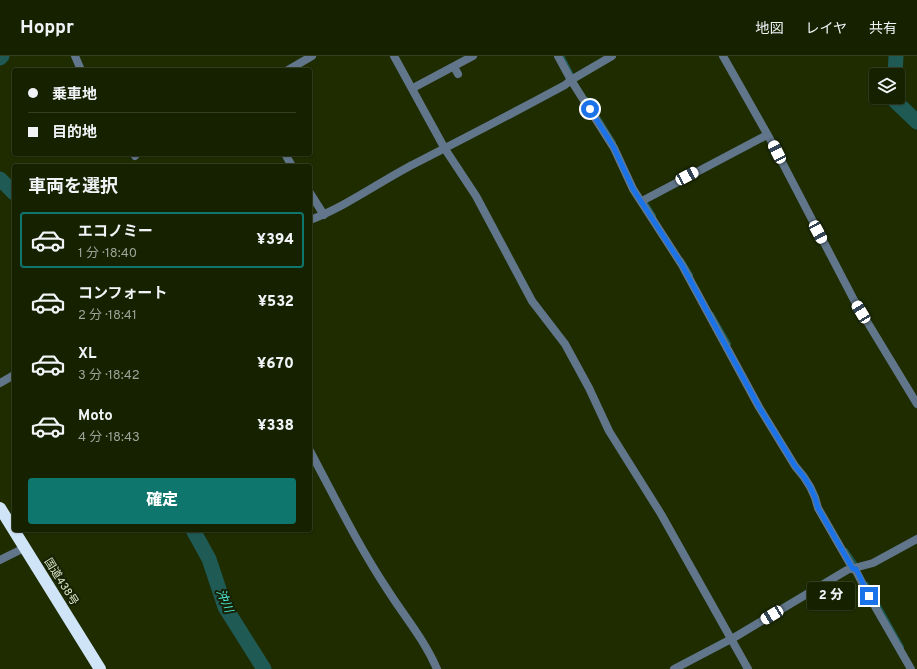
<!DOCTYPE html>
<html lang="ja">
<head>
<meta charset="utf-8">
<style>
  :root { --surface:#162100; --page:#1f290a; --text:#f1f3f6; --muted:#9ea399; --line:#353e22; --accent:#0f766e }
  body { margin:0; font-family:Overpass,"Noto Sans JP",sans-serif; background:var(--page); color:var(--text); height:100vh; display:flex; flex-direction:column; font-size:15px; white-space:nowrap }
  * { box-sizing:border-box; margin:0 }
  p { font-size:13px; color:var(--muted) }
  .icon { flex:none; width:22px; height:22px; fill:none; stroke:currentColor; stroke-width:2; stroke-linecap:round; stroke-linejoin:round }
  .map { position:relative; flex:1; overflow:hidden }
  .panel { position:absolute; left:12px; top:108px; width:300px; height:368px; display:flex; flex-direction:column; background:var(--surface); border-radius:4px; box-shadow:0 1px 3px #0004,0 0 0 1px var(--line) }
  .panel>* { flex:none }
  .hud { position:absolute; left:12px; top:12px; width:300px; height:88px; border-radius:4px; box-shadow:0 1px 3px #0004,0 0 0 1px var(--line); display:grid; align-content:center; height:88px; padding:0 16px; background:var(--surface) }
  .controls { position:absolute; left:869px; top:12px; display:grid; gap:8px }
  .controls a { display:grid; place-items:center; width:36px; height:36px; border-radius:4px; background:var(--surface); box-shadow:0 1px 3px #0004,0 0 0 1px var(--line); font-size:20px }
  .end { position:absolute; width:18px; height:18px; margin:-9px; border:5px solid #1a73e8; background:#fff; box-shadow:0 0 0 2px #fff }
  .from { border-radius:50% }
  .bubble { position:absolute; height:28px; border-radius:4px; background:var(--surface); box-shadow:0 1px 3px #0004,0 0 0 1px var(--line); font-size:13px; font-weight:800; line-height:28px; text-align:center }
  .car { position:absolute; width:12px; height:24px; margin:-12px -6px; border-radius:5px; box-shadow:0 0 3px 1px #0007; background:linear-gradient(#fff 24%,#345 0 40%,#fff 0 76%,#345 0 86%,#fff 0) }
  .hud b { display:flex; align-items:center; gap:14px; height:38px; font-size:15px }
  .hud b+b { border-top:1px solid var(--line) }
  .hud i { width:10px; height:10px; background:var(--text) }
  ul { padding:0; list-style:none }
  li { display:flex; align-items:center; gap:12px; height:56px; margin:0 8px 6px; padding:0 8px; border:2px solid transparent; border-radius:4px }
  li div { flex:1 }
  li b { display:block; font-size:15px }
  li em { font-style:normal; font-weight:800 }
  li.current { border-color:var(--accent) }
  li>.icon { width:36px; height:36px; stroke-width:1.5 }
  h2 { padding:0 16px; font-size:18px; line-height:48px }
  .action { display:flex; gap:8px; margin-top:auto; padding:8px 16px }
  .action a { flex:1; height:46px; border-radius:4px; background:var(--accent); color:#fff; font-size:16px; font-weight:800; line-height:46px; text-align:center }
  header { display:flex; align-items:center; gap:24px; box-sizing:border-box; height:56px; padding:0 20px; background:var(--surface); border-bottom:1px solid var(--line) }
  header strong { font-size:19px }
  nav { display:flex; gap:22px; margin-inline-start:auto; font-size:14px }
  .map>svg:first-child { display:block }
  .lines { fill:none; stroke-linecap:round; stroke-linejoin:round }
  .stream { stroke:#205a54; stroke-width:2.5 }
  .river { stroke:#205a54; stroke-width:15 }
  .street { stroke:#61768a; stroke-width:8 }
  .highway { stroke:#cfe4f7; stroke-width:12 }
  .route { stroke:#1a73e8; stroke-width:5 }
  .labels { text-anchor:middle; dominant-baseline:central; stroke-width:4; stroke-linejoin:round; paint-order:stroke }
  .street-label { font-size:11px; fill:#dae8c9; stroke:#162103 }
  .water-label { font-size:12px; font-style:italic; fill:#4eebdc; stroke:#162103 }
</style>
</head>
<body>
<header>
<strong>Hoppr</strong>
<nav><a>地図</a><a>レイヤ</a><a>共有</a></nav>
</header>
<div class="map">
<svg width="917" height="613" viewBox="0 0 917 613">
  <rect width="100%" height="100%" fill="#1e2c00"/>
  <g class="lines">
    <g class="stream">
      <polyline points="563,0 574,21"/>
      <polyline points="587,42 615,87"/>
      <polyline points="645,144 655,160"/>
      <polyline points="682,203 692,219"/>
      <polyline points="712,257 730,288"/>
      <polyline points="846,493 857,509"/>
      <polyline points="867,527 903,591"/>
    </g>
    <g class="river">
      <polyline points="0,2 2,0"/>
      <polyline points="895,19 896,0"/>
      <polyline points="891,41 917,66"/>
      <polyline points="0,123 14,137"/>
      <polyline points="193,474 209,503 225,551 264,613"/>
    </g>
    <g class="street">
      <polyline points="75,0 81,14"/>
      <polyline points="394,0 445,93 476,140 532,245 565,288 589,332 609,375 661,458 748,613"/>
      <polyline points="558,0 571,24 612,0"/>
      <polyline points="723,0 770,83 854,244 917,348"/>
      <polyline points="454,11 458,18"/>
      <polyline points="288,14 312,0"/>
      <polyline points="413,32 473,0"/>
      <polyline points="134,98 135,100"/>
      <polyline points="285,98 292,110"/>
      <polyline points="310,137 324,159"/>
      <polyline points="642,145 767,79"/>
      <path d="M310 164C347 150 379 126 414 108 465 82 515 56 565 29L571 24 614 92 633 133 682 209 759 351 795 410C805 421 815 437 818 452L853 513"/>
      <polyline points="0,327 14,319"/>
      <path d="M310 395C335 442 358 489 387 533 404 560 424 583 437 613"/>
      <polyline points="0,504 24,492"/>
      <polyline points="855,513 869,540 911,613"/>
      <polyline points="674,613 735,581 847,514 873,507 917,483"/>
    </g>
    <polyline class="highway" points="0,452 100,613"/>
  </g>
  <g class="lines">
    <path class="route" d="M590 53 614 92 633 133 682 209 759 351 795 410C805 421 815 437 818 452L853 513H856L869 540"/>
  </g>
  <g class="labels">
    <g class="street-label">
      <text transform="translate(61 526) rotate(58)">国道438号</text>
    </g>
    <g class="water-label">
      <text transform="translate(224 545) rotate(67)">沖川</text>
    </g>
  </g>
</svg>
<div class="controls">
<a><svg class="icon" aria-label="layers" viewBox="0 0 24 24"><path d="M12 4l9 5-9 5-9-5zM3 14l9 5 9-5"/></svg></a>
</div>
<i class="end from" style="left:590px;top:53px"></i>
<i class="end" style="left:869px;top:540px"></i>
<div class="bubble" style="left:807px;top:526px;width:48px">2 分</div>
<i class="car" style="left:777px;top:96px;rotate:333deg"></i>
<i class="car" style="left:687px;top:120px;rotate:62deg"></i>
<i class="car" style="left:818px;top:176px;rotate:152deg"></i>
<i class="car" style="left:861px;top:256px;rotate:329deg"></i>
<i class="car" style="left:772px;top:559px;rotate:239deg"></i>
<div class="hud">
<b><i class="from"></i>乗車地</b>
<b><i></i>目的地</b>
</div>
<section class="panel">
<h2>車両を選択</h2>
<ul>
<li class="current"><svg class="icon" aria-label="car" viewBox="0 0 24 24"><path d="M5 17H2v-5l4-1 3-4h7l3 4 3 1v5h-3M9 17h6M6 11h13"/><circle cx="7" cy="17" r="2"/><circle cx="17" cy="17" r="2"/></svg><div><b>エコノミー</b><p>1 分 · 18:40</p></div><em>¥394</em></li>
<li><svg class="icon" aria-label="car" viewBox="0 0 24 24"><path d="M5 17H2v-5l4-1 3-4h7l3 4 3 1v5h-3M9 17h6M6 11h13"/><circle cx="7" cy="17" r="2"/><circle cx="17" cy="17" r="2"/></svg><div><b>コンフォート</b><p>2 分 · 18:41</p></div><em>¥532</em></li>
<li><svg class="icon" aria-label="car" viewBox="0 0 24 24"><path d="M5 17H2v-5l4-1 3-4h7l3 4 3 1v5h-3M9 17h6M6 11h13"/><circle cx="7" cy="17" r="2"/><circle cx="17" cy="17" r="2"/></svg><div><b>XL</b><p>3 分 · 18:42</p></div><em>¥670</em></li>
<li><svg class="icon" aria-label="car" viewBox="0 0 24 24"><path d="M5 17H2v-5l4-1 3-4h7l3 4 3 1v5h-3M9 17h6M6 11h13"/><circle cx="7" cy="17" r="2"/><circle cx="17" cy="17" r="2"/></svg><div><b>Moto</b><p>4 分 · 18:43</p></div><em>¥338</em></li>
</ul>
<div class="action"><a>確定</a></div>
</section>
</div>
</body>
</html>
